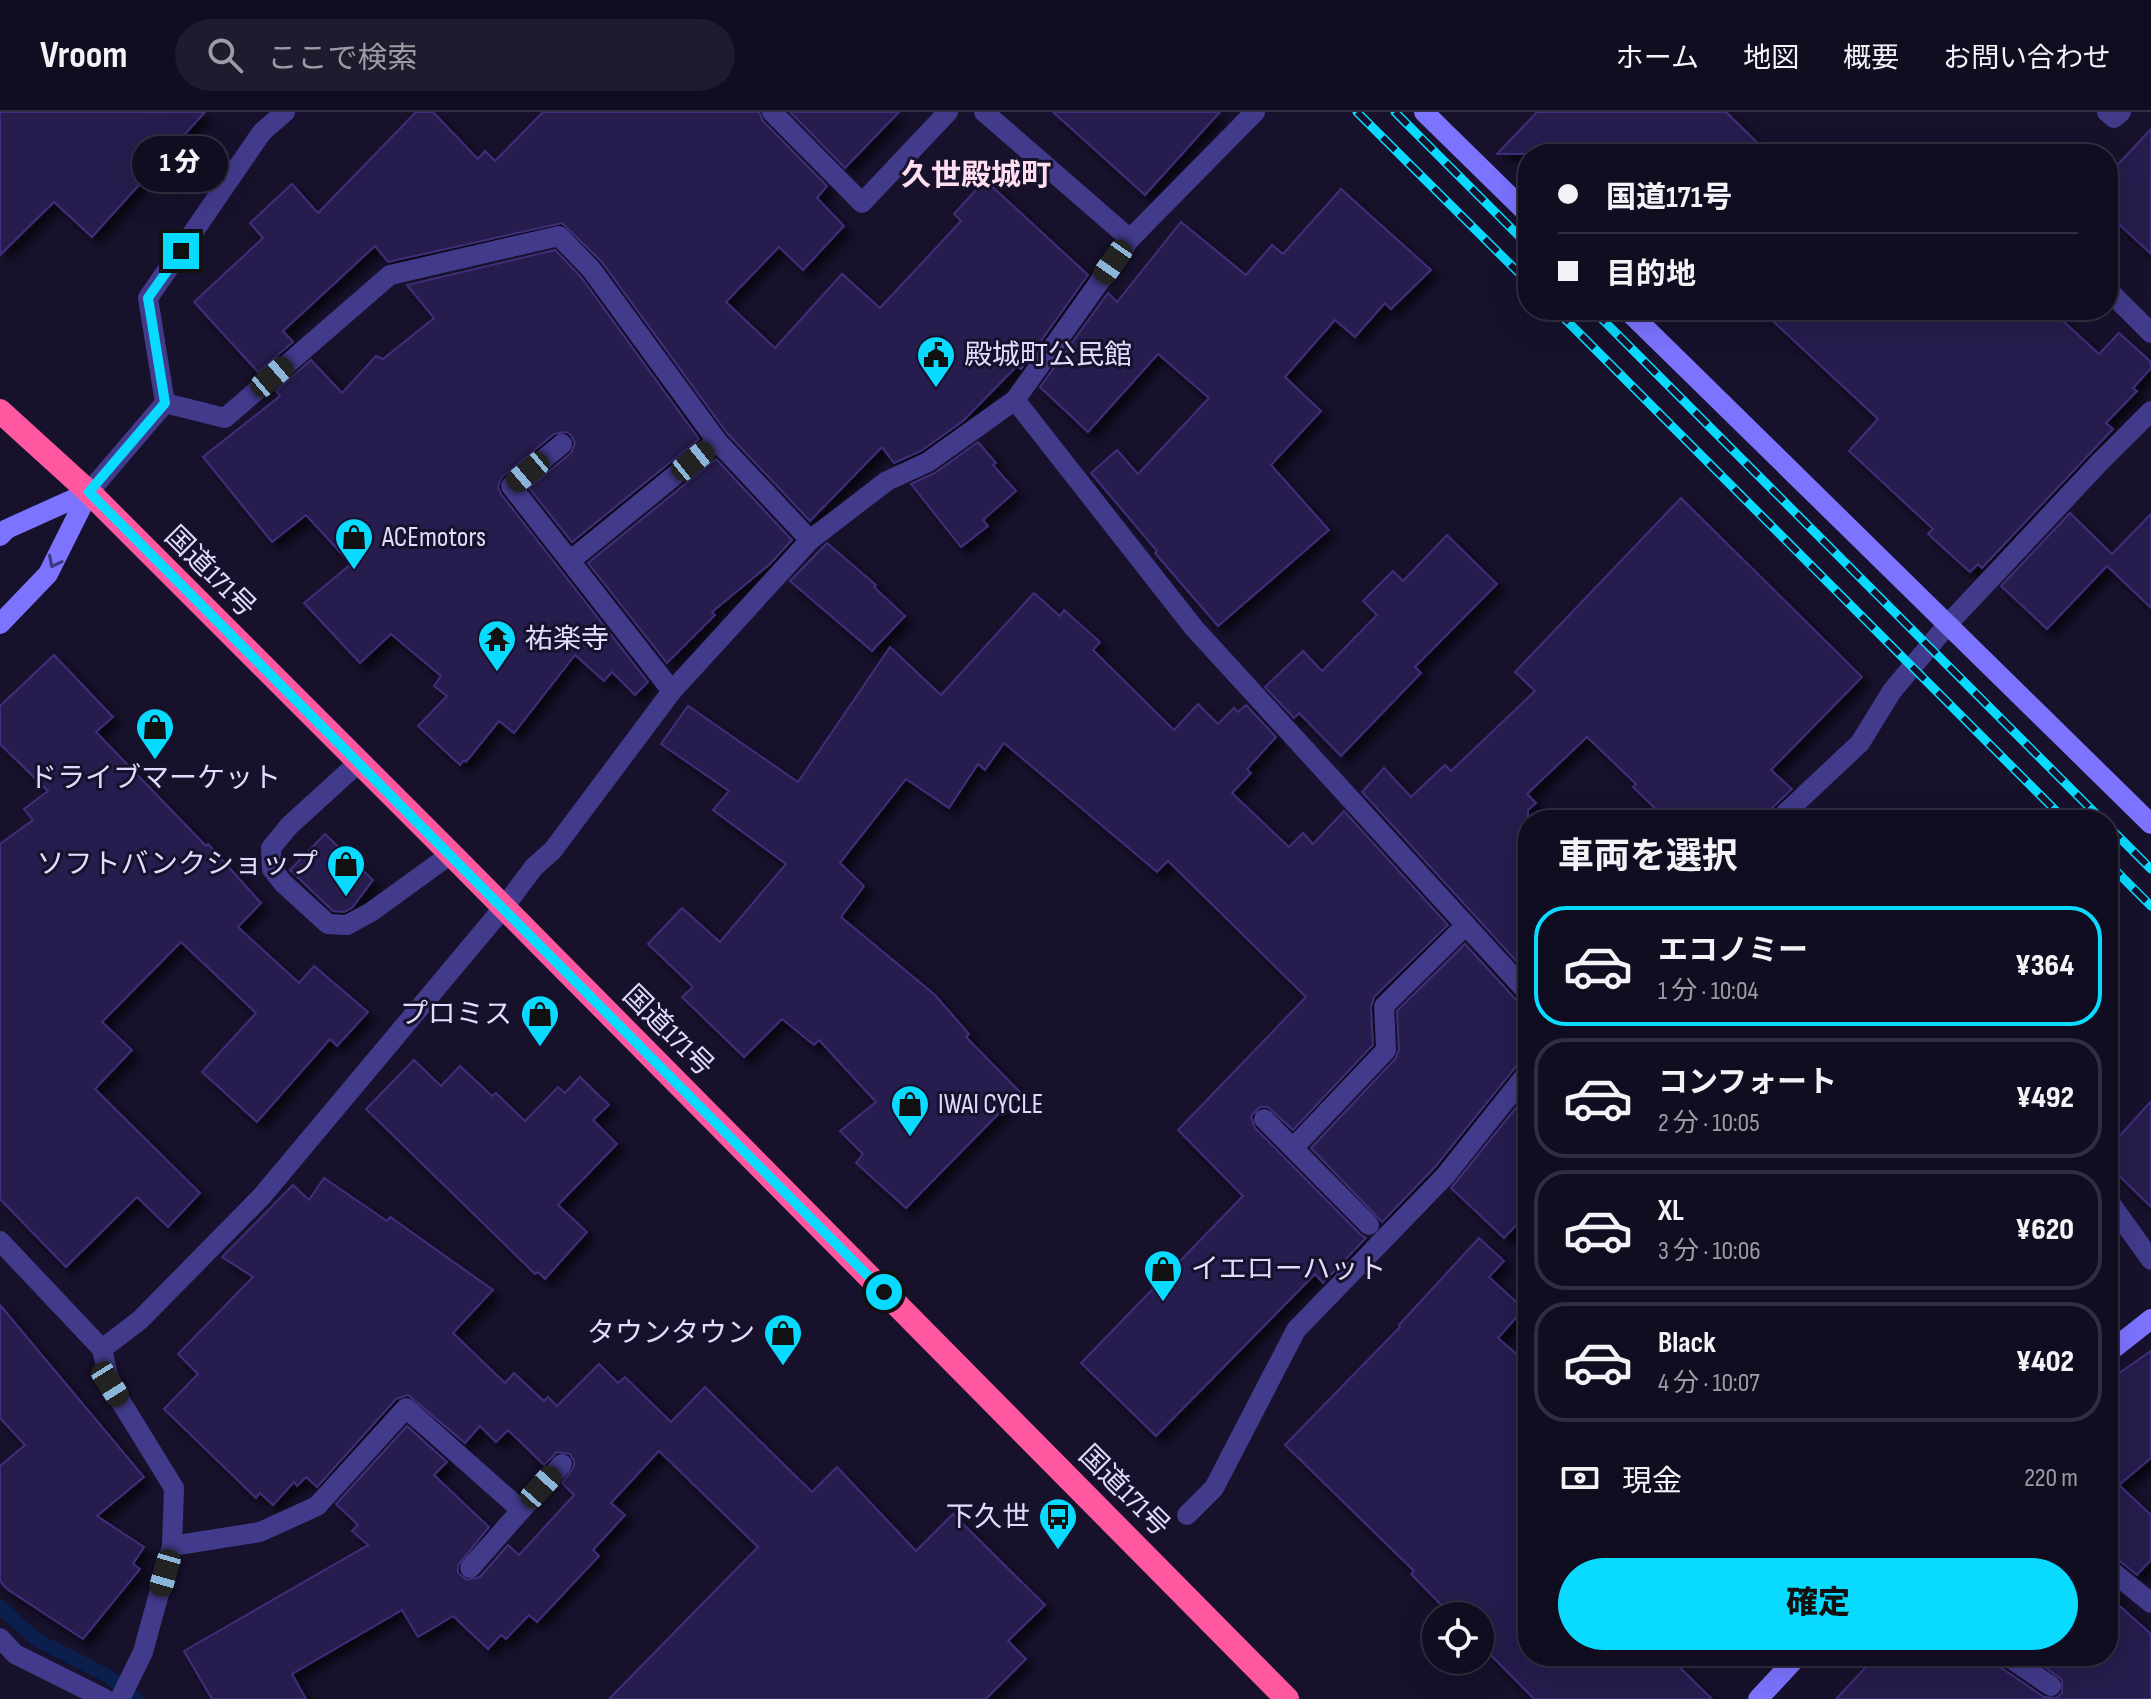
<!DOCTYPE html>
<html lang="ja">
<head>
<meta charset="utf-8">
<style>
  :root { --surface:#110d21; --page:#1e1b2e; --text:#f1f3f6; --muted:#9c9ca5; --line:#302d3f; --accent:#08dbff }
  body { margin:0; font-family:"Sofia Sans Condensed","Noto Sans JP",sans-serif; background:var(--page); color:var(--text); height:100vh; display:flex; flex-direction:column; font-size:30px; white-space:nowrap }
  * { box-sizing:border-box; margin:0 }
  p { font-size:26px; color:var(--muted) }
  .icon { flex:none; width:44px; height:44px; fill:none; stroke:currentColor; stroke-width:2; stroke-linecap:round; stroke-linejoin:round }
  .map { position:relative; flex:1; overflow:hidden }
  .drawer { position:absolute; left:1518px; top:698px; width:600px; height:856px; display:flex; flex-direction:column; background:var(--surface); border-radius:32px; box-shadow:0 8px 32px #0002,0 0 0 2px var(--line) }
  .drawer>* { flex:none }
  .banner { position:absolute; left:1518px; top:32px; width:600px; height:176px; border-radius:32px; box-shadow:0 8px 32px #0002,0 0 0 2px var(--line); display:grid; align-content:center; height:176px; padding:0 40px; background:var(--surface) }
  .tools { position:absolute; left:1422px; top:1490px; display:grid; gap:16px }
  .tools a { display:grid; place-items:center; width:72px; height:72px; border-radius:50%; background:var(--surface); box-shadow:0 8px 32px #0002,0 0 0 2px var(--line); font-size:40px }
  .end { position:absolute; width:36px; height:36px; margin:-18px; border:10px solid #08dbff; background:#111; box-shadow:0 0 0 4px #111 }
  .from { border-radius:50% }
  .bubble { position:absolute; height:56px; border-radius:28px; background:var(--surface); box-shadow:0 8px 32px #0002,0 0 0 2px var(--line); font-size:26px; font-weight:800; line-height:56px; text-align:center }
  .car { position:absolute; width:24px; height:48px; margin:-24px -12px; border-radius:10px; box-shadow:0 0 6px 2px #0007; background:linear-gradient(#222 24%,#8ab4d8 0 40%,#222 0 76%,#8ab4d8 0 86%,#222 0) }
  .banner b { display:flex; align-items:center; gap:28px; height:76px; font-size:30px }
  .banner b+b { border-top:2px solid var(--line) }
  .banner i { width:20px; height:20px; background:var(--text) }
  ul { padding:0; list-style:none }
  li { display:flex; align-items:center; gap:24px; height:120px; margin:0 16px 12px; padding:0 24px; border:4px solid var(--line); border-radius:32px }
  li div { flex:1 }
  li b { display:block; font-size:30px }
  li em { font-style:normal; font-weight:800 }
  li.selected { border-color:var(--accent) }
  li>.icon { width:72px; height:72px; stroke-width:1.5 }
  h2 { padding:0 40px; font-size:36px; line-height:96px }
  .pay { display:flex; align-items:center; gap:20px; height:88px; padding:0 40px; font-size:30px }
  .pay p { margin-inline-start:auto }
  .action { display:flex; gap:16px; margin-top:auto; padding:16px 40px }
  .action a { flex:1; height:92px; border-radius:48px; background:var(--accent); color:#111; font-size:32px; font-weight:800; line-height:92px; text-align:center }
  header { display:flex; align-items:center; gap:48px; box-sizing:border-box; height:112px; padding:0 40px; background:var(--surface); border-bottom:2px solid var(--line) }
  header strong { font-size:38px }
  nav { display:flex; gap:44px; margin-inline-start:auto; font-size:28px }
  .search { width:560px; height:72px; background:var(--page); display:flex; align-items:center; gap:20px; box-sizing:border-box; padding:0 28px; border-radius:44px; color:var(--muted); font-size:30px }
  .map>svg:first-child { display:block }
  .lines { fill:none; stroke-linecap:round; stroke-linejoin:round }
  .stream { stroke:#0a1f4c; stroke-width:14 }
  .building { fill:#281c4d; stroke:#402e7a; stroke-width:2; filter:url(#shadow) }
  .lane { stroke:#423b8c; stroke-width:20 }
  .street { stroke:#423b8c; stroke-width:20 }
  .secondary { stroke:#7c73ff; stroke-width:20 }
  .highway { stroke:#ff57a0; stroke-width:24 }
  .rail-casing { stroke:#08dbff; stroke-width:9 }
  .rail { stroke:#17112c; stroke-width:6; stroke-dasharray:18; stroke-linecap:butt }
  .oneway { stroke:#3f3880 }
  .route { stroke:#08dbff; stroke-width:10 }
  .labels { text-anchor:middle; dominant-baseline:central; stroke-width:6; stroke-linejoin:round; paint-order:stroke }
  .poi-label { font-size:28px; fill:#e1dcff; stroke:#17112c; text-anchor:start }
  .street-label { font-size:28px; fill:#e1dcff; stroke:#17112c }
  .neighbourhood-label { font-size:30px; font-weight:bold; fill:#ffdef1; stroke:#17112c }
</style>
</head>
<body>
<header>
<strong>Vroom</strong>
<div class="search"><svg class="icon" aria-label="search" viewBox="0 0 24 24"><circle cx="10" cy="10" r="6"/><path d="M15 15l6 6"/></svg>ここで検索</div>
<nav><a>ホーム</a><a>地図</a><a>概要</a><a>お問い合わせ</a></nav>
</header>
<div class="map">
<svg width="2151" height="1587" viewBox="0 0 2151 1587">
  <defs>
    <filter id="shadow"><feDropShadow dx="7" dy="7" stdDeviation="4" flood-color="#0009"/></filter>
  </defs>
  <rect width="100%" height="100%" fill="#17112c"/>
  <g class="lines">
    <polyline class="stream" points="0,1495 37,1528 108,1564 136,1587"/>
  </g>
  <g class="building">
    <polygon points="0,0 205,0 92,125 54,90 0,143"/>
    <polygon points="416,0 433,0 478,47 485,39 495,49 543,0 759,0 763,9 827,74 817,86 844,114 803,158 779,135 726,190 775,236 842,162 880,196 961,109 954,102 985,68 1088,163 1021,257 1017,254 963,309 921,339 894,351 882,335 810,409 727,321 601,149 562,111 388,150 375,134 283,219 293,230 258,260 194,190 263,126 250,111 292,72 318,101"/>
    <polygon points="790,0 899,0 845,56"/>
    <polygon points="1053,0 1220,0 1145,83"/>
    <polygon points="1537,0 1726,0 1769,42 1497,42"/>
    <polygon points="2151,17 2151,142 2108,102 2108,63"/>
    <polygon points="1341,77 1431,158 1391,197 1385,191 1355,225 1335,208 1285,265 1321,299 1271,353 1329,418 1218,514 1155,441 1157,439 1091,361 1117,338 1138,362 1209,286 1158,242 1088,320 1040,275 1108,181 1117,190 1181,110 1246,163 1272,133 1283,142"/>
    <polygon points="555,138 581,165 699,327 572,430 529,376 571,341 575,331 571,323 566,320 554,322 502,365 498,375 501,382 648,570 635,583 612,560 604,569 575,543 514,621 499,609 466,650 464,648 460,653 418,614 447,584 434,574 441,564 391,522 360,551 304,491 351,452 306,403 272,430 203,345 280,284 276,279 311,248 342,281 376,244 383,247 434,206 407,173"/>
    <polygon points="1761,198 2051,198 2099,242 2119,221 2151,250 2151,256 2133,276 2137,279 2106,311 2113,317 1982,456 1978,452 1970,460 1928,422 1933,417 1849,339 1878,307"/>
    <polygon points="978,330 996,351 993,353 1016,379 983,408 988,414 961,435 911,372 935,361"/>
    <polygon points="716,347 792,428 770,452 712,500 715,503 667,551 588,451"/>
    <polygon points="1681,386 1862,565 1771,658 1792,677 1769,699 1765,708 1667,708 1633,675 1636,672 1587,625 1527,682 1536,691 1528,698 1528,862 1362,680 1384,656 1411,685 1445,653 1451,659 1535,579 1515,560"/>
    <polygon points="2070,401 2112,442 2151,402 2151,496 2107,454 2047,517 2001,474"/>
    <polygon points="1447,423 1497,472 1415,555 1421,561 1341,644 1299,601 1294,606 1265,575 1303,539 1322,559 1377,503 1363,489 1393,459 1403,469"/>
    <polygon points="827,431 876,473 874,475 905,504 872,539 790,469"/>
    <polygon points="1034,481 1060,504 1064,498 1100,530 1093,538 1174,618 1198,592 1218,612 1234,596 1238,600 1246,593 1276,625 1247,657 1251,661 1232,681 1289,735 1303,721 1313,732 1344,699 1448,813 1374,885 1371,895 1373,933 1293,1018 1268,995 1260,995 1251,1004 1255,1016 1360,1122 1366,1126 1323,1171 1315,1162 1156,1324 1081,1251 1243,1084 1178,1018 1306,885 1168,749 1157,760 1004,631 985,658 978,652 949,696 906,667 840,751 864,774 841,805 935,883 969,922 966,925 1020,980 906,1096 856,1051 863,1042 840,1019 876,990 819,928 814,933 782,907 744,945 682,885 693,875 648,832 682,796 720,830 786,752 713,698 729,679 661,632 688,594 798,670 890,535 941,583"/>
    <polygon points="54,543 113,605 96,620 206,734 208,732 261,791 238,815 299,871 314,854 368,900 337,934 330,927 257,1010 202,960 256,901 181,830 102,910 132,938 95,977 200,1081 168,1115 137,1085 66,1155 0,1087 0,732 33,708 24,697 48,679 0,632 0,594"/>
    <polygon points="325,722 373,768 352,796 344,800 333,799 290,758"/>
    <polygon points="1465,832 1518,890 1528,894 1528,947 1518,952 1435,1055 1382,1110 1311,1036 1396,946 1399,937 1397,899"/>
    <polygon points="414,948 441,974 460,954 492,984 496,981 525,1009 558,975 565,981 580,965 609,993 593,1008 617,1032 558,1093 587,1120 545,1167 538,1160 535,1162 366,997"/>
    <polygon points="1528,981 1528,1101 1504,1126 1451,1076"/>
    <polygon points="2151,989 2151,1095 2108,1053 2108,1037"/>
    <polygon points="324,1066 387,1109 390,1105 493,1178 453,1221 505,1271 514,1261 544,1289 548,1285 557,1294 599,1252 618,1271 625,1265 671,1310 705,1275 812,1380 837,1355 916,1439 953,1402 1045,1493 1008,1529 1026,1547 986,1587 609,1587 758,1435 659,1339 611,1391 625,1403 593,1438 599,1444 537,1510 529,1503 506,1527 501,1523 488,1537 453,1504 418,1525 402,1498 292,1562 306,1587 212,1587 184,1539 368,1433 352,1419 358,1413 336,1392 407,1314 447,1350 434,1363 489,1415 458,1453 458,1461 467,1468 480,1465 508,1433 519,1443 574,1383 562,1371 574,1355 574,1349 570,1342 557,1340 544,1353 508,1318 496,1330 480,1314 465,1331 408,1283 396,1287 317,1375 306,1365 297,1374 294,1370 273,1393 260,1381 256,1386 164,1297 198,1262 178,1242 253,1165 222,1145 293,1073 309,1088"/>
    <polygon points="1479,1126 1504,1149 1489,1165 1524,1197 1498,1226 1528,1252 1528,1544 1668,1544 1712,1587 1534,1587 1480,1532 1480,1504 1452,1504 1411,1462 1414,1459 1285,1333 1400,1215 1399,1213"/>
    <polygon points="0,1193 144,1365 97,1404 144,1435 133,1452 140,1457 83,1527 7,1477 0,1469 0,1354 25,1333 0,1306"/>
    <polygon points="2151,1239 2151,1346 2119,1373 2151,1403 2151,1448 2137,1463 2116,1446 2108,1443 2108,1269"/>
    <polygon points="2108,1473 2119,1482 2113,1488 2151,1522 2151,1587 1836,1587 1876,1544 1994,1544 2000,1555 2044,1585 2056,1586 2062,1581 2062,1568 2030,1544 2108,1544"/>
  </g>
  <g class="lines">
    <g class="lane">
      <polyline points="2108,178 2151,221"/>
      <polyline points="359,650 289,714 271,736 272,757 283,771 328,812 347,813 371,800 451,742"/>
      <polyline points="1264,1007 1369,1113"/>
      <polyline points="2108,1088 2151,1148"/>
      <polyline points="1526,1126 1528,1124"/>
      <polyline points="1187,1403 1214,1376 1296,1218 1445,1064 1528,960"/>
      <polyline points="2108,1456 2151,1491"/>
      <polyline points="2007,1544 2051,1574"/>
    </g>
    <g class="street">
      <polyline points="772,0 862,91 948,0"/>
      <polyline points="984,0 1130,127"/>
      <polyline points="2107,0 2114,6 2121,0"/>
      <polyline points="1015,288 1194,516 1528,881"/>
      <polyline points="165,291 225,306 390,163 559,124 591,157 717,329 810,428"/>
      <polyline points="562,332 511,374 672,579"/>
      <polyline points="89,380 165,291 148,186 262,20 285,0"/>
      <polyline points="571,448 717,329"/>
      <polyline points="1778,708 1860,631 1892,579 1948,512 2099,351 2151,299"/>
      <polyline points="1294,1035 1386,938 1384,894 1466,813"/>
      <polyline points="0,1129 102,1237"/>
      <polyline points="172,1434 260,1420 317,1394 406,1296 521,1398"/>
      <polyline points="470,1456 562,1352"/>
      <polyline points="0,1526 15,1542 105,1587"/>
      <polyline points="120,1587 143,1540 172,1434 174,1376 110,1272 102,1237 140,1208 262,1084 504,795 534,755 553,738 672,579 810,428 887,369 928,350 1015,288 1130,127 1255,0"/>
    </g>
    <g class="secondary">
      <polyline points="1424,0 1528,102"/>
      <polyline points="1627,198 2151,712"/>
      <polyline points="0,424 7,417 89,380"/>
      <polyline points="0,512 48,462 89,380"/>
      <polyline points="2108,1241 2151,1207"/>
      <polyline points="1758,1587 1798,1544"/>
    </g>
    <polyline class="highway" points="0,299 89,380 451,742 1287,1587"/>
    <defs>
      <g id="rail">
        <polyline points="1357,0 1528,170"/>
        <polyline points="1395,0 1528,133"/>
        <polyline points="1556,198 2065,708"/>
        <polyline points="1593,198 2102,708"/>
        <polyline points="2108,714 2151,757"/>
        <polyline points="2108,751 2151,794"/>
      </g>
    </defs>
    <use href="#rail" class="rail-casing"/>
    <use href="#rail" class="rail"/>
  </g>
  <defs><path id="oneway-chevron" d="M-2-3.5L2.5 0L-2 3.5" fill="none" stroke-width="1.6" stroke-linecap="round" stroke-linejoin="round" transform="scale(2)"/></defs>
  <use class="oneway" href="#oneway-chevron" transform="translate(54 450) rotate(117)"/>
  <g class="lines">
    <polyline class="route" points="181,139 148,186 165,291 89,380 884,1180"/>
  </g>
  <defs>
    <symbol id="civic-pin" viewBox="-11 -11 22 30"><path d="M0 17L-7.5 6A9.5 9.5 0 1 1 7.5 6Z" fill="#08dbff" stroke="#17112c"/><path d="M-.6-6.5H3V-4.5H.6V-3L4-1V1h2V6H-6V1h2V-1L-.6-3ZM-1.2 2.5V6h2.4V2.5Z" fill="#111"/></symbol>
    <symbol id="shop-pin" viewBox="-11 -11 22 30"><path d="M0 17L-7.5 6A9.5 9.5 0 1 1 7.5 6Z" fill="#08dbff" stroke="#17112c"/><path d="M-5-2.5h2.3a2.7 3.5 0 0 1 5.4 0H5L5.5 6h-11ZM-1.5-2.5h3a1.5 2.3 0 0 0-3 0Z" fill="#111"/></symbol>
    <symbol id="temple-pin" viewBox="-11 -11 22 30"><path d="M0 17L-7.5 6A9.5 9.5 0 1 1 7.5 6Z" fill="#08dbff" stroke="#17112c"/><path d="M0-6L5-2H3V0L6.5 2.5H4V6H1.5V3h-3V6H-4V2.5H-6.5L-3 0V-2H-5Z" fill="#111"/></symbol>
    <symbol id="bus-pin" viewBox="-11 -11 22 30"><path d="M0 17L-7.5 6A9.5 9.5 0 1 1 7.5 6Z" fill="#08dbff" stroke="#17112c"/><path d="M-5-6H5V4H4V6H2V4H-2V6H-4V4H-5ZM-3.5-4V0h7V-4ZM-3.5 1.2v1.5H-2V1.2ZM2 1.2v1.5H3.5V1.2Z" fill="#111"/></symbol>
  </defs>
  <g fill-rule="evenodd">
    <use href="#civic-pin" x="914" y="221" width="44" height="60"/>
    <use href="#shop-pin" x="332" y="403" width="44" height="60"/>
    <use href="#temple-pin" x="475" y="505" width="44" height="60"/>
    <use href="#shop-pin" x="133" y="593" width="44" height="60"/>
    <use href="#shop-pin" x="324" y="730" width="44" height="60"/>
    <use href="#shop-pin" x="518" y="880" width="44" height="60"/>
    <use href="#shop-pin" x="888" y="970" width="44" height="60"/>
    <use href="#shop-pin" x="1141" y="1135" width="44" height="60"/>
    <use href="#shop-pin" x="761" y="1199" width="44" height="60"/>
    <use href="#bus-pin" x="1036" y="1383" width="44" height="60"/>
  </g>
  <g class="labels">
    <g class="poi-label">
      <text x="964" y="243">殿城町公民館</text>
      <text x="382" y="425">ACEmotors</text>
      <text x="525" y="527">祐楽寺</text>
      <text x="155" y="666" text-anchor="middle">ドライブマーケット</text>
      <text x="318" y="752" text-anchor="end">ソフトバンクショップ</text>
      <text x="512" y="902" text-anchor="end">プロミス</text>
      <text x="938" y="992">IWAI CYCLE</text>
      <text x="1191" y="1157">イエローハット</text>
      <text x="755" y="1221" text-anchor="end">タウンタウン</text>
      <text x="1030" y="1405" text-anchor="end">下久世</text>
    </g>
    <g class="street-label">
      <text transform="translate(210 460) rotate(45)">国道171号</text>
      <text transform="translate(668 919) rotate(45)">国道171号</text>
      <text transform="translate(1124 1379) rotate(45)">国道171号</text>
    </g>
    <g class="neighbourhood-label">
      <text x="976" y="64">久世殿城町</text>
    </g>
  </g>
</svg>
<div class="tools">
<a><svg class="icon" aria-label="locate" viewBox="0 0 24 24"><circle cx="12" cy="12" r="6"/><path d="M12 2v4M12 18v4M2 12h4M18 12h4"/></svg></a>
</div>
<i class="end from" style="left:884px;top:1180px"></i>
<i class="end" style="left:181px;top:139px"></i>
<div class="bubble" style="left:132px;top:24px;width:96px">1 分</div>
<i class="car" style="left:1113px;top:150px;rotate:215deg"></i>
<i class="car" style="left:272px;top:265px;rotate:49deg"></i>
<i class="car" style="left:693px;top:349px;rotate:51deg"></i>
<i class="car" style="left:528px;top:360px;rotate:230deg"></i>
<i class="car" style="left:110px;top:1272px;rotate:148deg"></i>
<i class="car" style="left:541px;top:1375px;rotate:42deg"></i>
<i class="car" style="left:165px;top:1461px;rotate:196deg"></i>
<div class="banner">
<b><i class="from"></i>国道171号</b>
<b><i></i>目的地</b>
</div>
<section class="drawer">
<h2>車両を選択</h2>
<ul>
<li class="selected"><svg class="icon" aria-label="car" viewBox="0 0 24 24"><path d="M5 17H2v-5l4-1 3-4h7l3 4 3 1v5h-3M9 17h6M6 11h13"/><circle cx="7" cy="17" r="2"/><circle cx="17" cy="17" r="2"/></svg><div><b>エコノミー</b><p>1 分 · 10:04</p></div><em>¥364</em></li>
<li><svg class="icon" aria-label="car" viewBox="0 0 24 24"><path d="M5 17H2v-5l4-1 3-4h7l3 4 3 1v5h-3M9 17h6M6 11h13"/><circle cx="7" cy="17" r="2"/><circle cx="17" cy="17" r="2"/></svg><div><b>コンフォート</b><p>2 分 · 10:05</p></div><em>¥492</em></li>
<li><svg class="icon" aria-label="car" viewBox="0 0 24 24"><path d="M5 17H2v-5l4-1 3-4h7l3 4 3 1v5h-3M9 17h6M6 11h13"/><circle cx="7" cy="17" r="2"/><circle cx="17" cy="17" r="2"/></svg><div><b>XL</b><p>3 分 · 10:06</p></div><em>¥620</em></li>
<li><svg class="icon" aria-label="car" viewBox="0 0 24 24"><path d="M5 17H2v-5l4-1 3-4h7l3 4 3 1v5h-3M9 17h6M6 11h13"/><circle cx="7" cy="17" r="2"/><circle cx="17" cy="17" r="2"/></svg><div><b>Black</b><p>4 分 · 10:07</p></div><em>¥402</em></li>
</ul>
<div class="pay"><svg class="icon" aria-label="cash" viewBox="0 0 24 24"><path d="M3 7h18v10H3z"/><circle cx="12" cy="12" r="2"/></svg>現金<p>220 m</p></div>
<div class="action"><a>確定</a></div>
</section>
</div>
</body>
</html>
